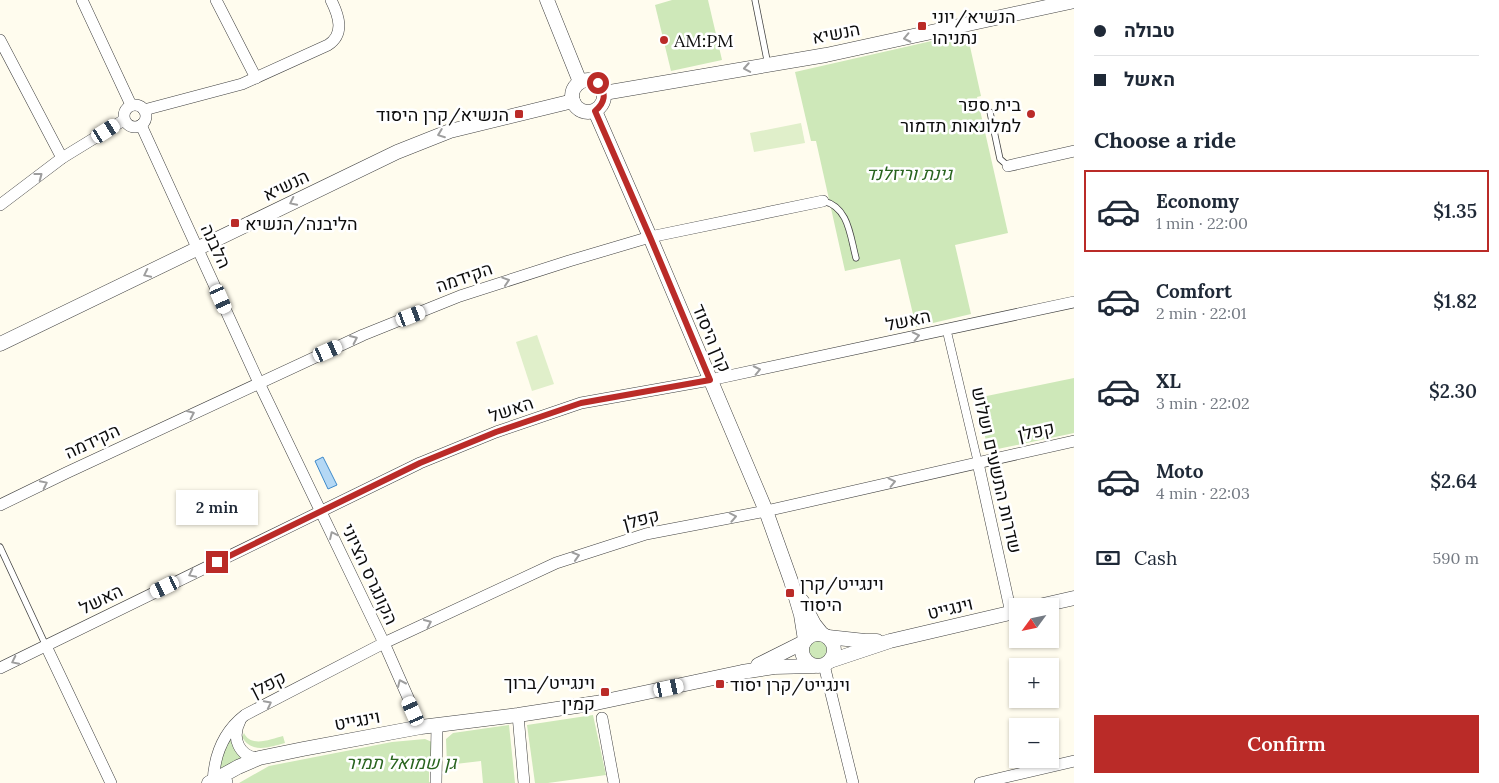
<!DOCTYPE html>
<html lang="en">
<head>
<meta charset="utf-8">
<style>
  :root { --surface:#fff; --page:#f6f6f7; --text:#1f2937; --muted:#747a83; --line:#e0e1e3; --accent:#ba2b28 }
  body { margin:0; font-family:Lora,Heebo,serif; background:var(--page); color:var(--text); height:100vh; display:flex; flex-direction:column; font-size:19px; white-space:nowrap }
  * { box-sizing:border-box; margin:0 }
  p { font-size:16px; color:var(--muted) }
  .icon { flex:none; width:28px; height:28px; fill:none; stroke:currentColor; stroke-width:2; stroke-linecap:round; stroke-linejoin:round }
  .map { position:relative; flex:1; overflow:hidden }
  .sheet { display:flex; flex-direction:column; background:var(--surface); width:425px }
  .sheet>* { flex:none }
  .top-card { display:grid; align-content:center; height:110px; padding:0 20px; background:var(--surface) }
  .needle { width:32px; rotate:237deg }
  .buttons { position:absolute; left:1009px; top:598px; display:grid; gap:10px }
  .buttons a { display:grid; place-items:center; width:50px; height:50px; border-radius:0px; background:var(--surface); box-shadow:0 1px 4px #0004; font-size:25px }
  .end { position:absolute; width:22px; height:22px; margin:-11px; border:6px solid #ba2b28; background:#fff; box-shadow:0 0 0 2px #fff }
  .from { border-radius:50% }
  .bubble { position:absolute; height:35px; border-radius:0px; background:var(--surface); box-shadow:0 1px 4px #0004; font-size:16px; font-weight:600; line-height:35px; text-align:center }
  .car { position:absolute; width:15px; height:30px; margin:-15px -8px; border-radius:6px; box-shadow:0 0 4px 1px #0007; background:linear-gradient(#fff 24%,#345 0 40%,#fff 0 76%,#345 0 86%,#fff 0) }
  .top-card b { display:flex; align-items:center; gap:18px; height:48px; font-size:19px }
  .top-card b+b { border-top:1px solid var(--line) }
  .top-card i { width:12px; height:12px; background:var(--text) }
  ul { padding:0; list-style:none }
  li { display:flex; align-items:center; gap:15px; height:82px; margin:0 10px 8px; padding:0 10px; border:2px solid transparent; border-radius:0px }
  li div { flex:1 }
  li b { display:block; font-size:19px }
  li em { font-style:normal; font-weight:600 }
  li.selected { border-color:var(--accent) }
  li>.icon { width:45px; height:45px; stroke-width:1.5 }
  h2 { padding:0 20px; font-size:22px; line-height:60px }
  .pay { display:flex; align-items:center; gap:12px; height:55px; padding:0 20px; font-size:19px }
  .pay p { margin-inline-start:auto }
  .primary-button { display:flex; gap:10px; margin-top:auto; padding:10px 20px }
  .primary-button a { flex:1; height:58px; border-radius:0px; background:var(--accent); color:#fff; font-size:20px; font-weight:600; line-height:58px; text-align:center }
  main { display:flex; flex:1; min-height:0 }
  .map>svg:first-child { display:block }
  .green { fill:#cee8b9 }
  .pitch { fill:#e0efca }
  .water { fill:#b4d8f5; stroke:#3d89ca }
  .lines { fill:none; stroke-linecap:round; stroke-linejoin:round }
  .service-casing { stroke:#404040; stroke-width:7 }
  .pedestrian-casing { stroke:#404040; stroke-width:9 }
  .minor-casing { stroke:#404040; stroke-width:12 }
  .tertiary-casing { stroke:#404040; stroke-width:15 }
  .service { stroke:#fff; stroke-width:5.5 }
  .pedestrian { stroke:#fff; stroke-width:8 }
  .minor { stroke:#fff; stroke-width:11 }
  .tertiary { stroke:#fff; stroke-width:14 }
  .oneway { stroke:#9e9e9e }
  .route { stroke:#ba2b28; stroke-width:6 }
  .poi-dot { fill:#ba2b28; stroke:#fff; stroke-width:2 }
  .labels { text-anchor:middle; dominant-baseline:central; stroke-width:5; stroke-linejoin:round; paint-order:stroke }
  .poi-label { font-size:18px; fill:#0d0d0d; stroke:#fff; text-anchor:start }
  .street-label { font-size:18px; fill:#0d0d0d; stroke:#fff }
  .park-label { font-size:18px; font-style:italic; fill:#29641f; stroke:#fff }
</style>
</head>
<body>
<main>
<div class="map">
<svg width="1074" height="783" viewBox="0 0 1074 783">
  <rect width="100%" height="100%" fill="#fffcee"/>
  <g class="green">
    <polygon points="672,0 708,0 722,60 671,71 655,5"/>
    <polygon points="967,33 981,96 977,97 1008,233 955,245 971,314 916,327 900,259 845,271 816,141 811,141 795,72"/>
    <polygon points="1074,378 1074,433 988,451 977,398"/>
    <circle cx="819" cy="650" r="12"/>
    <polygon points="593,715 606,775 548,783 535,783 527,725"/>
    <polygon points="509,725 515,783 483,783 481,761 447,765 446,739 453,733"/>
    <path d="M244 733C251 748 271 739 283 736L285 743C269 747 252 754 242 737Z"/>
    <polygon points="230,734 245,756 219,771 221,753"/>
    <polygon points="425,739 432,742 432,767 429,768 429,782 433,783 239,783 269,766 392,742"/>
  </g>
  <g class="pitch">
    <polygon points="801,123 805,143 754,152 750,133"/>
    <polygon points="537,335 554,384 532,391 516,342"/>
  </g>
  <polygon class="water" points="323,457 337,485 328,489 315,461"/>
  <g class="lines">
    <defs>
      <g id="service">
        <polyline points="755,0 768,65"/>
        <polyline points="990,112 1000,159 1008,166"/>
        <path d="M823 201C849 207 850 236 856 258"/>
        <polyline points="0,547 46,646"/>
      </g>
      <polyline id="pedestrian" points="948,336 978,463"/>
      <g id="minor">
        <polyline points="82,0 131,105"/>
        <polyline points="216,0 256,78"/>
        <polyline points="0,40 62,158"/>
        <circle cx="135" cy="116" r="11"/>
        <path d="M144 110 242 84 328 45C345 34 339 16 331 0"/>
        <polyline points="141,125 259,383 384,643 421,727"/>
        <polyline points="1008,166 1074,151"/>
        <polyline points="0,205 62,158 124,120"/>
        <polyline points="978,463 1011,613"/>
        <polyline points="0,505 66,473 363,335 460,296 569,261 650,237 823,201"/>
        <polyline points="46,646 111,783"/>
        <polyline points="824,665 853,783"/>
        <polyline points="0,668 420,463 496,432 581,403 710,380 1074,302"/>
        <polyline points="518,715 524,783"/>
        <polyline points="602,718 614,783"/>
        <path d="M240 721C231 738 239 757 259 758"/>
        <path d="M213 783C214 756 223 732 245 715L384 643 556 563 646 534 766 511 1074 441"/>
        <polyline points="226,783 227,782"/>
        <polyline points="436,783 437,725"/>
        <polyline points="980,783 1074,761"/>
      </g>
      <g id="tertiary">
        <polyline points="547,0 580,82"/>
        <circle cx="588" cy="96" r="16"/>
        <polyline points="604,93 826,55 1074,1"/>
        <polyline points="595,111 650,237 766,511 791,581 801,615 805,640"/>
        <polyline points="0,344 397,152 450,131 573,101"/>
        <polyline points="802,601 814,624 822,634"/>
        <polyline points="1039,606 1074,598"/>
        <circle cx="818" cy="650" r="16"/>
        <polyline points="828,637 865,641 877,641"/>
        <polyline points="830,661 890,641 1018,611"/>
        <polyline points="758,665 804,642"/>
        <polyline points="209,783 238,767 259,758 303,749 421,727 518,715 596,703 742,672 774,667 814,666"/>
      </g>
    </defs>
    <use href="#service" class="service-casing"/>
    <use href="#pedestrian" class="pedestrian-casing"/>
    <use href="#minor" class="minor-casing"/>
    <use href="#tertiary" class="tertiary-casing"/>
    <use href="#service" class="service"/>
    <use href="#pedestrian" class="pedestrian"/>
    <use href="#minor" class="minor"/>
    <use href="#tertiary" class="tertiary"/>
  </g>
  <defs><path id="oneway-chevron" d="M-2-3.5L2.5 0L-2 3.5" fill="none" stroke-width="1.6" stroke-linecap="round" stroke-linejoin="round" transform="scale(1.25)"/></defs>
  <g class="oneway">
    <use href="#oneway-chevron" transform="translate(907 38) rotate(168)"/>
    <use href="#oneway-chevron" transform="translate(747 68) rotate(170)"/>
    <use href="#oneway-chevron" transform="translate(441 134) rotate(159)"/>
    <use href="#oneway-chevron" transform="translate(39 176) rotate(-37)"/>
    <use href="#oneway-chevron" transform="translate(293 202) rotate(154)"/>
    <use href="#oneway-chevron" transform="translate(147 274) rotate(154)"/>
    <use href="#oneway-chevron" transform="translate(506 281) rotate(-18)"/>
    <use href="#oneway-chevron" transform="translate(916 336) rotate(-12)"/>
    <use href="#oneway-chevron" transform="translate(354 339) rotate(-25)"/>
    <use href="#oneway-chevron" transform="translate(757 370) rotate(-12)"/>
    <use href="#oneway-chevron" transform="translate(191 414) rotate(-25)"/>
    <use href="#oneway-chevron" transform="translate(892 482) rotate(-13)"/>
    <use href="#oneway-chevron" transform="translate(44 484) rotate(-26)"/>
    <use href="#oneway-chevron" transform="translate(733 517) rotate(-11)"/>
    <use href="#oneway-chevron" transform="translate(333 535) rotate(-115)"/>
    <use href="#oneway-chevron" transform="translate(576 556) rotate(-17)"/>
    <use href="#oneway-chevron" transform="translate(192 574) rotate(154)"/>
    <use href="#oneway-chevron" transform="translate(428 623) rotate(-25)"/>
    <use href="#oneway-chevron" transform="translate(15 661) rotate(154)"/>
    <use href="#oneway-chevron" transform="translate(401 683) rotate(-114)"/>
    <use href="#oneway-chevron" transform="translate(268 704) rotate(-27)"/>
  </g>
  <g class="lines">
    <path class="route" d="M217 562 420 463 496 432 581 403 710 380 650 237 595 111C605 103 607 93 598 83"/>
  </g>
  <g class="poi-dot">
    <rect x="917" y="21" width="10" height="10" rx="2.5"/>
    <circle cx="664" cy="40" r="5"/>
    <rect x="514" y="109" width="10" height="10" rx="2.5"/>
    <circle cx="1031" cy="114" r="5"/>
    <rect x="230" y="218" width="10" height="10" rx="2.5"/>
    <rect x="785" y="588" width="10" height="10" rx="2.5"/>
    <rect x="715" y="679" width="10" height="10" rx="2.5"/>
    <rect x="600" y="687" width="10" height="10" rx="2.5"/>
  </g>
  <g class="labels">
    <g class="poi-label">
      <text x="932" y="16">הנשיא/יוני<tspan x="932" dy="21">נתניהו</tspan></text>
      <text x="674" y="40">AM:PM</text>
      <text x="1021" y="104" text-anchor="end">בית ספר<tspan x="1021" dy="21">למלונאות תדמור</tspan></text>
      <text x="509" y="114" text-anchor="end">הנשיא/קרן היסוד</text>
      <text x="245" y="223">הליבנה/הנשיא</text>
      <text x="800" y="583">וינגייט/קרן<tspan x="800" dy="21">היסוד</tspan></text>
      <text x="595" y="682" text-anchor="end">וינגייט/ברוך<tspan x="595" dy="21">קמין</tspan></text>
      <text x="730" y="684">וינגייט/קרן יסוד</text>
    </g>
    <g class="street-label">
      <text transform="translate(836 33) rotate(-11)">הנשיא</text>
      <text transform="translate(286 185) rotate(-26)">הנשיא</text>
      <text transform="translate(216 246) rotate(65)">הלבנה</text>
      <text transform="translate(464 277) rotate(-19)">הקידמה</text>
      <text transform="translate(908 320) rotate(-12)">האשל</text>
      <text transform="translate(712 338) rotate(67)">קרן היסוד</text>
      <text transform="translate(511 409) rotate(-19)">האשל</text>
      <text transform="translate(1036 431) rotate(-12)">קפלן</text>
      <text transform="translate(92 441) rotate(-25)">הקידמה</text>
      <text transform="translate(997 470) rotate(77)">שדרות התשעים ושלוש</text>
      <text transform="translate(641 519) rotate(-15)">קפלן</text>
      <text transform="translate(370 574) rotate(65)">הקונגרס הציוני</text>
      <text transform="translate(101 599) rotate(-26)">האשל</text>
      <text transform="translate(950 608) rotate(-13)">וינגייט</text>
      <text transform="translate(268 684) rotate(-27)">קפלן</text>
      <text transform="translate(357 720) rotate(-10)">וינגייט</text>
    </g>
    <g class="park-label">
      <text x="909" y="173">גינת וריזלנד</text>
      <text x="401" y="762">גן שמואל תמיר</text>
    </g>
  </g>
</svg>
<div class="buttons">
<a><svg class="needle" viewBox="-14 -14 28 28"><path d="M0-13l5 13h-10z" fill="#e53935"/><path d="M0 13l5-13h-10z" fill="#747a83"/></svg></a>
<a>+</a>
<a>−</a>
</div>
<i class="end from" style="left:598px;top:83px"></i>
<i class="end" style="left:217px;top:562px"></i>
<div class="bubble" style="left:176px;top:490px;width:82px">2 min</div>
<i class="car" style="left:106px;top:131px;rotate:58deg"></i>
<i class="car" style="left:221px;top:299px;rotate:156deg"></i>
<i class="car" style="left:411px;top:316px;rotate:69deg"></i>
<i class="car" style="left:328px;top:351px;rotate:66deg"></i>
<i class="car" style="left:165px;top:587px;rotate:244deg"></i>
<i class="car" style="left:669px;top:688px;rotate:78deg"></i>
<i class="car" style="left:413px;top:711px;rotate:336deg"></i>
</div>
<section class="sheet">
<div class="top-card">
<b><i class="from"></i>טבולה</b>
<b><i></i>האשל</b>
</div>
<h2>Choose a ride</h2>
<ul>
<li class="selected"><svg class="icon" aria-label="car" viewBox="0 0 24 24"><path d="M5 17H2v-5l4-1 3-4h7l3 4 3 1v5h-3M9 17h6M6 11h13"/><circle cx="7" cy="17" r="2"/><circle cx="17" cy="17" r="2"/></svg><div><b>Economy</b><p>1 min · 22:00</p></div><em>$1.35</em></li>
<li><svg class="icon" aria-label="car" viewBox="0 0 24 24"><path d="M5 17H2v-5l4-1 3-4h7l3 4 3 1v5h-3M9 17h6M6 11h13"/><circle cx="7" cy="17" r="2"/><circle cx="17" cy="17" r="2"/></svg><div><b>Comfort</b><p>2 min · 22:01</p></div><em>$1.82</em></li>
<li><svg class="icon" aria-label="car" viewBox="0 0 24 24"><path d="M5 17H2v-5l4-1 3-4h7l3 4 3 1v5h-3M9 17h6M6 11h13"/><circle cx="7" cy="17" r="2"/><circle cx="17" cy="17" r="2"/></svg><div><b>XL</b><p>3 min · 22:02</p></div><em>$2.30</em></li>
<li><svg class="icon" aria-label="car" viewBox="0 0 24 24"><path d="M5 17H2v-5l4-1 3-4h7l3 4 3 1v5h-3M9 17h6M6 11h13"/><circle cx="7" cy="17" r="2"/><circle cx="17" cy="17" r="2"/></svg><div><b>Moto</b><p>4 min · 22:03</p></div><em>$2.64</em></li>
</ul>
<div class="pay"><svg class="icon" aria-label="cash" viewBox="0 0 24 24"><path d="M3 7h18v10H3z"/><circle cx="12" cy="12" r="2"/></svg>Cash<p>590 m</p></div>
<div class="primary-button"><a>Confirm</a></div>
</section>
</main>
</body>
</html>
